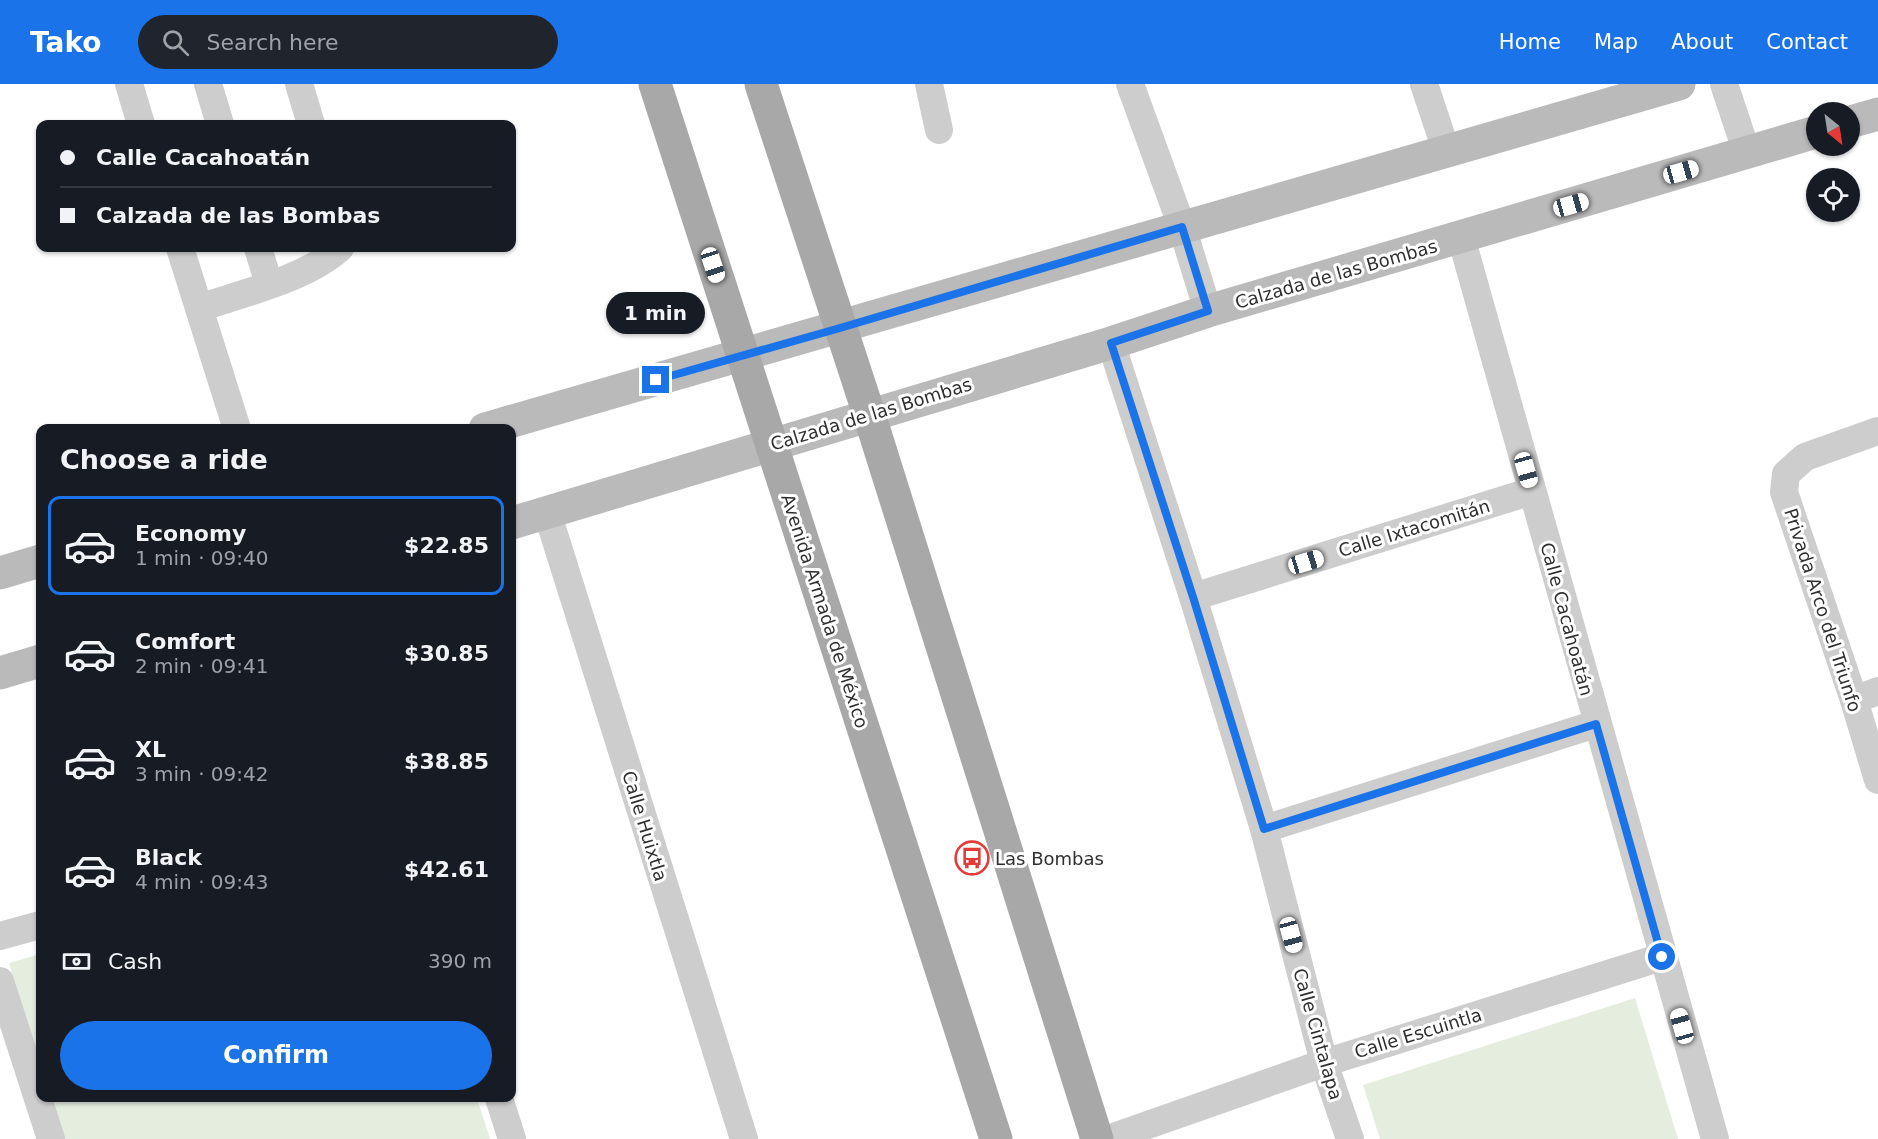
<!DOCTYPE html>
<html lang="en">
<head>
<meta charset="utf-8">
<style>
  :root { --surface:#171b24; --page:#20242c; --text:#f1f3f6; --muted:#9ea1a6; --line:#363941; --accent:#1a73e8 }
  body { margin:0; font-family:"DejaVu Sans",sans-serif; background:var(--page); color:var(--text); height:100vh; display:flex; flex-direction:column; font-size:22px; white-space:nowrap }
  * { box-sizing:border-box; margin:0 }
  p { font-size:20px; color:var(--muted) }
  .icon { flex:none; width:33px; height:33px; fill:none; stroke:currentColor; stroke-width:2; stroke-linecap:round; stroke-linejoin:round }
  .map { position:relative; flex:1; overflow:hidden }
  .side { position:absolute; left:36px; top:340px; width:480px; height:678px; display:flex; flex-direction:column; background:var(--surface); border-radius:12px; box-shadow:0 2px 4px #0004 }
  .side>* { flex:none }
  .hud { position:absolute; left:36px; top:36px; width:480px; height:132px; border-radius:12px; box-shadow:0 2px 4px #0004; display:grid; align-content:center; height:132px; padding:0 24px; background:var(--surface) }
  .needle { width:39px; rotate:150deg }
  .controls { position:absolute; left:1806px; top:18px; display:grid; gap:12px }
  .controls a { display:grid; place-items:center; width:54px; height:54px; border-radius:50%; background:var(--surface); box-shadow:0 2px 4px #0004; font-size:30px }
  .end { position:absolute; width:27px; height:27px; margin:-14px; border:8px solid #1a73e8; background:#fff; box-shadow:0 0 0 3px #fff }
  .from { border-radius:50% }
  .bubble { position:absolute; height:42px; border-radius:21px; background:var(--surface); box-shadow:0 2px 4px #0004; font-size:20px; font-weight:800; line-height:42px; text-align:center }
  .car { position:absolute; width:18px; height:36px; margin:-18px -9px; border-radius:8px; box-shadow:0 0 4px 2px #0007; background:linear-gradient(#fff 24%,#345 0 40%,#fff 0 76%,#345 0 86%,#fff 0) }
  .hud b { display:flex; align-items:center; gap:21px; height:57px; font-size:22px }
  .hud b+b { border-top:2px solid var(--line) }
  .hud i { width:15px; height:15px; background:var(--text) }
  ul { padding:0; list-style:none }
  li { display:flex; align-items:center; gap:18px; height:99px; margin:0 12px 9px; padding:0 12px; border:3px solid transparent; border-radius:12px }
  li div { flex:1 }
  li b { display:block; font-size:22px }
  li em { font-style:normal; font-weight:800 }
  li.active { border-color:var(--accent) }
  li>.icon { width:54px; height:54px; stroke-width:1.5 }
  h2 { padding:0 24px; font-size:27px; line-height:72px }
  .pay { display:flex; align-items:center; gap:15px; height:66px; padding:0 24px; font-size:22px }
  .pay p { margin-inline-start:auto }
  .primary-button { display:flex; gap:12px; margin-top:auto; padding:12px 24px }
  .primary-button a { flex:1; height:69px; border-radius:36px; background:var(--accent); color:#fff; font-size:24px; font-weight:800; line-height:69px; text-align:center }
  header { display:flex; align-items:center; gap:36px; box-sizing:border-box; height:84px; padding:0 30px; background:var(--accent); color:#fff }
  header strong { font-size:28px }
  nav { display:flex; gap:33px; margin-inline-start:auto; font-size:21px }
  .search { width:420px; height:54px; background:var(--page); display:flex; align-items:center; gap:15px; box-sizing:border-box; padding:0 21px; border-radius:33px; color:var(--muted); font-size:22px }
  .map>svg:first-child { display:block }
  .green { fill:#e5eddf }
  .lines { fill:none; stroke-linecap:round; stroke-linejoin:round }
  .minor { stroke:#cdcdcd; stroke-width:28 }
  .secondary { stroke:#bababa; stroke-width:33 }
  .primary { stroke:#a8a8a8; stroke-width:33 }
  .route { stroke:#1a73e8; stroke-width:8 }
  .labels { text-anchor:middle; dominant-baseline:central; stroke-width:6; stroke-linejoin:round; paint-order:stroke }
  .street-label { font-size:18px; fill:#303030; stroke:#fff }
  .poi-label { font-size:18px; fill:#303030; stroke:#fff; text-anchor:start }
</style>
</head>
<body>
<header>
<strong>Tako</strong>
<div class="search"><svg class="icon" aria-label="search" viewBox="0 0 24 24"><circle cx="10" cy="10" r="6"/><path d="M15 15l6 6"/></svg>Search here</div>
<nav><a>Home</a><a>Map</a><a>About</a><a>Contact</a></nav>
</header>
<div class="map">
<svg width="1878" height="1055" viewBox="0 0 1878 1055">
  <rect width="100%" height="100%" fill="#fff"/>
  <g class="green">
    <polygon points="40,870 40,981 9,879"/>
    <polygon points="1635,914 1678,1055 1380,1055 1363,1001"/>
    <polygon points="50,1014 477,1014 490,1055 63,1055"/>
  </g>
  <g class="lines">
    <g class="minor">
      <polyline points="129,0 141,40"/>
      <polyline points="208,0 220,40"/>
      <polyline points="299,0 311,40"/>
      <polyline points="929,0 939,46"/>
      <polyline points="1130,0 1182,143 1208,227"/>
      <polyline points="1424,0 1447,69"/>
      <polyline points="1724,0 1747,69"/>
      <polyline points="1461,153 1715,1055"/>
      <polyline points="180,164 237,345"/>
      <polyline points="258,164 269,200"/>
      <path d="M199 224C243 209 306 195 340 164"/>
      <polyline points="1111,259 1193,513 1264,745 1324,979 1350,1055"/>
      <polyline points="1878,347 1805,373 1786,390 1784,408 1854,616 1878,696"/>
      <polyline points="547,428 744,1055"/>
      <polyline points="1193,513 1532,407"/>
      <polyline points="1854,616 1878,607"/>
      <polyline points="1264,745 1596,640"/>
      <polyline points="0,852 40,841"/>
      <polyline points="0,897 51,1055"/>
      <polyline points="499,1014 512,1055"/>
      <polyline points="1108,1055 1324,979 1662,873"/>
    </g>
    <g class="secondary">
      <polyline points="1850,38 1878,30"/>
      <polyline points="485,345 1679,0"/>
      <polyline points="512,439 1111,259 1208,227 1816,48"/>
      <polyline points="0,489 40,477"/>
      <polyline points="0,589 40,577"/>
    </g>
    <g class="primary">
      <polyline points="655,0 996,1055"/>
      <polyline points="761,0 869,330 1097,1055"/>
    </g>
  </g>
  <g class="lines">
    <polyline class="route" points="656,296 840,244 1182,143 1208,227 1111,259 1193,513 1264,745 1596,640 1662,873"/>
  </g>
  <defs>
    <symbol id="bus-ring" viewBox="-11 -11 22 22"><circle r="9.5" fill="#fff" stroke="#e33b37" stroke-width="1.5"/><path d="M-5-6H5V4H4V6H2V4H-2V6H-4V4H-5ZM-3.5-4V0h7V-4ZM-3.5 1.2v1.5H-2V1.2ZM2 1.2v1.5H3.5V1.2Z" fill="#e33b37"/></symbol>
  </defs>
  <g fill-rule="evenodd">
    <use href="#bus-ring" x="953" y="755" width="38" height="38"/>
  </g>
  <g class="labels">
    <g class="street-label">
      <text transform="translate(1336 190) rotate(-16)">Calzada de las Bombas</text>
      <text transform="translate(871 330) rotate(-17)">Calzada de las Bombas</text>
      <text transform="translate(1414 444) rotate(-17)">Calle Ixtacomitán</text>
      <text transform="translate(1823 526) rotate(72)">Privada Arco del Triunfo</text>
      <text transform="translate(825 527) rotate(72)">Avenida Armada de México</text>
      <text transform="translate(1567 535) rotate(75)">Calle Cacahoatán</text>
      <text transform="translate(645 742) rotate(73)">Calle Huixtla</text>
      <text transform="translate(1418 949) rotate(-17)">Calle Escuintla</text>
      <text transform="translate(1318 950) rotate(74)">Calle Cintalapa</text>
    </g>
    <g class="poi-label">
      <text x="995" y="774">Las Bombas</text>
    </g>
  </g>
</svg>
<div class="controls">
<a><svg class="needle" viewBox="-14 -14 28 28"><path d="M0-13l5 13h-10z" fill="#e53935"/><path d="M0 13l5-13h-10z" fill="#9ea1a6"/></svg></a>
<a><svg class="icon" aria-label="locate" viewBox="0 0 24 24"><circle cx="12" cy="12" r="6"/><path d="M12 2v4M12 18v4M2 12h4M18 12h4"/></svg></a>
</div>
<i class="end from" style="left:1662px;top:873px"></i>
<i class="end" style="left:656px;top:296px"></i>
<div class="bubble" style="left:606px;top:208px;width:99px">1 min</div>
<i class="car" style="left:1681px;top:88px;rotate:74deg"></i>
<i class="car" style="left:1571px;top:121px;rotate:74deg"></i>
<i class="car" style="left:713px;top:181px;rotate:162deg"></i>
<i class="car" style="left:1526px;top:386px;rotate:164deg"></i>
<i class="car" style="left:1306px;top:478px;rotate:73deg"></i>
<i class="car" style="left:1291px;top:851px;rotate:165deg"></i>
<i class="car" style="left:1682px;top:942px;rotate:344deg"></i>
<div class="hud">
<b><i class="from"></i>Calle Cacahoatán</b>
<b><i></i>Calzada de las Bombas</b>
</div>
<section class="side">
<h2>Choose a ride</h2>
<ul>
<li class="active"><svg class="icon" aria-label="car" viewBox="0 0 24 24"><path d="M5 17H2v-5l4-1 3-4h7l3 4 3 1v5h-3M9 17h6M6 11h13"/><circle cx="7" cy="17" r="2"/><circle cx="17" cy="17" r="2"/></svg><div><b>Economy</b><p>1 min · 09:40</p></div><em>$22.85</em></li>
<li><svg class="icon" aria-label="car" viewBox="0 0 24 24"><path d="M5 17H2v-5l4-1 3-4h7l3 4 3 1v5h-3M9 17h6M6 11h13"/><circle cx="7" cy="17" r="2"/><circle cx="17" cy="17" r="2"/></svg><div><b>Comfort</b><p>2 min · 09:41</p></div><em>$30.85</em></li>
<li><svg class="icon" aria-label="car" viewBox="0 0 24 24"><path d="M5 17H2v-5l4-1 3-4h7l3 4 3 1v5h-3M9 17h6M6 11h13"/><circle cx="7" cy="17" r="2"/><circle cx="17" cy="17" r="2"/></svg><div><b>XL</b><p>3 min · 09:42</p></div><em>$38.85</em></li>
<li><svg class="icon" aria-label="car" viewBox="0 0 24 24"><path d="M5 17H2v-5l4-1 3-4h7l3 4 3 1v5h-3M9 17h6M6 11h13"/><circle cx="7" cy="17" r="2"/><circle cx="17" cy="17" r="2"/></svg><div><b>Black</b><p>4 min · 09:43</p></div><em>$42.61</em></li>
</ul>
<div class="pay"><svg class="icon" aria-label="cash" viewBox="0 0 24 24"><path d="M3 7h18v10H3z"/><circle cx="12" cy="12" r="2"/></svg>Cash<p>390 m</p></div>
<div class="primary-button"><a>Confirm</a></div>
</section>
</div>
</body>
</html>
